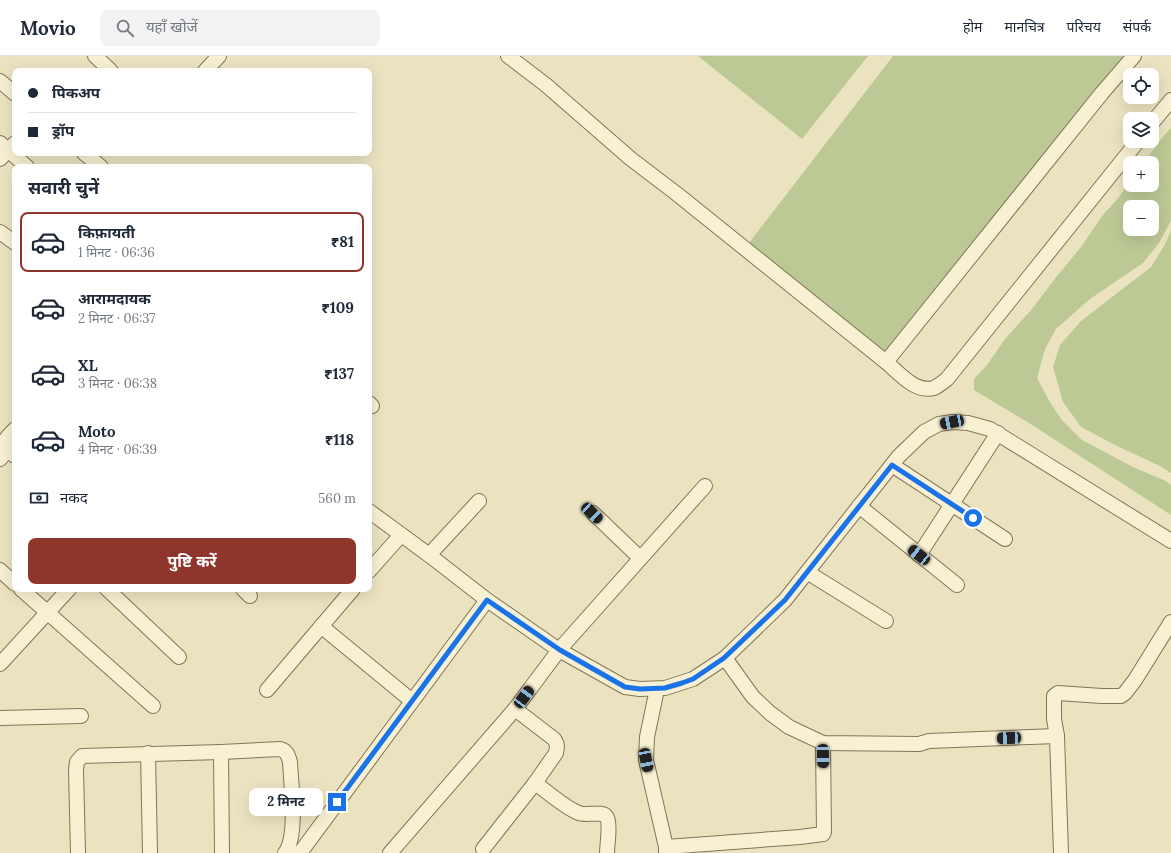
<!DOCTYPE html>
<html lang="hi">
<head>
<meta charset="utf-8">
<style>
  :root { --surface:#fff; --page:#f2f2f3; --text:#1f2937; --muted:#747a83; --line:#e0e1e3; --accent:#8f352c }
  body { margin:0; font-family:Lora,"Noto Sans Devanagari",serif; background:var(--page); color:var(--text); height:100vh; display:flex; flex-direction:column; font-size:15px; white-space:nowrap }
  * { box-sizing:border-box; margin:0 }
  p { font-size:13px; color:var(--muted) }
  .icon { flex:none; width:22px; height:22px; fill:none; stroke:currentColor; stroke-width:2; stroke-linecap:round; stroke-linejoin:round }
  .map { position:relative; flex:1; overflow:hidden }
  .sheet { position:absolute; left:12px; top:108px; width:360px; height:428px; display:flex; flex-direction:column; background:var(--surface); border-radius:8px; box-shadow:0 4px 16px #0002 }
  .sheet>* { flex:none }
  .guide { position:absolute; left:12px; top:12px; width:360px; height:88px; border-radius:8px; box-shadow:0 4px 16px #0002; display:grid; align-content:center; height:88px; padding:0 16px; background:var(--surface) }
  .fabs { position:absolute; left:1123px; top:12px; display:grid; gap:8px }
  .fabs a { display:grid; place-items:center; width:36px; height:36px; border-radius:8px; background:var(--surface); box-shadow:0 4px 16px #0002; font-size:20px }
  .end { position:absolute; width:18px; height:18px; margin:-9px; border:5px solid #1a73e8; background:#fff; box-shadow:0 0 0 2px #fff }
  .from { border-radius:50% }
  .bubble { position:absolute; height:28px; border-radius:8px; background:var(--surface); box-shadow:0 4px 16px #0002; font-size:13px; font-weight:700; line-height:28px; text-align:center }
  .car { position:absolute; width:12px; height:24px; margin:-12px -6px; border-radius:5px; box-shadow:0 0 3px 1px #0007; background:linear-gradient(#222 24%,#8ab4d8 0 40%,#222 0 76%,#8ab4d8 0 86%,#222 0) }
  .guide b { display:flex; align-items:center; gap:14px; height:38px; font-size:15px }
  .guide b+b { border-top:1px solid var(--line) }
  .guide i { width:10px; height:10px; background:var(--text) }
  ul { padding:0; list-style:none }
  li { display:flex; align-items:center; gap:12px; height:60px; margin:0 8px 6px; padding:0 8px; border:2px solid transparent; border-radius:8px }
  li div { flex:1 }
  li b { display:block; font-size:15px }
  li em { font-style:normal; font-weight:700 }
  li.active { border-color:var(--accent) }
  li>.icon { width:36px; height:36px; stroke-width:1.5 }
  h2 { padding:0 16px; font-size:18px; line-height:48px }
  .pay { display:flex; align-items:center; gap:10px; height:44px; padding:0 16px; font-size:15px }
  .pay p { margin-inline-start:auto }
  .button { display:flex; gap:8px; margin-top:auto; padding:8px 16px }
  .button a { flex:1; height:46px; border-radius:8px; background:var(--accent); color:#fff; font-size:16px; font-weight:700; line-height:46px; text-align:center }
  header { display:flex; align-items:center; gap:24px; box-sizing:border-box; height:56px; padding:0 20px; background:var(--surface); border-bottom:1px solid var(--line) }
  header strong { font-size:19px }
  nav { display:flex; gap:22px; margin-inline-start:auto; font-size:14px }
  .search { width:280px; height:36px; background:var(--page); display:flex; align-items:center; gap:10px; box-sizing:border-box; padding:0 14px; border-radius:8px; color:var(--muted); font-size:15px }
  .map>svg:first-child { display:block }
  .green { fill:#bdc995; fill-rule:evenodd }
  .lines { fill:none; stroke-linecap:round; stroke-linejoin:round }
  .minor-casing { stroke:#837459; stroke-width:16 }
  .minor { stroke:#f7f0d2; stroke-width:14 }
  .route { stroke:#1a73e8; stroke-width:5 }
</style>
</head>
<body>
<header>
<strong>Movio</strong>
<div class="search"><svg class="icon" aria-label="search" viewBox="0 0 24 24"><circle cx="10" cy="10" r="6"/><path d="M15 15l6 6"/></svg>यहाँ खोजें</div>
<nav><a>होम</a><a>मानचित्र</a><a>परिचय</a><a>संपर्क</a></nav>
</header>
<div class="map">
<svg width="1171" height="797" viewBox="0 0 1171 797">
  <rect width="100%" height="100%" fill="#ebe3c0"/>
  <g class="green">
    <polygon points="698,0 868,0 802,83"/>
    <polygon points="893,0 1129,0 893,305 745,192"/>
    <path d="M1171 72V165L1159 187 1143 207 1090 243 1056 273 1045 293 1037 322 1051 348 1062 364 1082 384 1135 412 1164 424 1171 429V459L1029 367 974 334V323L987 309 1005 283 1032 253 1057 220 1081 191 1102 160 1119 141 1130 124V129H1152V107H1142C1153 96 1160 83 1171 72ZM1130 151H1152V173H1130Z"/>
    <polygon points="1171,175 1171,417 1160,410 1117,390 1081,371 1063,346 1053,311 1060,289 1081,265 1151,211 1164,190"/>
  </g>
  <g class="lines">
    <defs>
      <g id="minor">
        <polyline points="95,0 111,15"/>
        <path d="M508 0 546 29 631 103 677 138 886 306C899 317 915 337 934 332 938 330 943 326 947 323L1138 85"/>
        <polyline points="205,15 219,0"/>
        <polyline points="0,25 15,38"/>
        <polyline points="1152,67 1171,44"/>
        <polyline points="0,87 27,111"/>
        <polyline points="84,97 101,111"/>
        <polyline points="0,103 15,87"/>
        <polyline points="0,176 15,187"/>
        <polyline points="886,306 1102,37 1134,0"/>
        <polyline points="369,347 372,350"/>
        <path d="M15 373C11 378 3 383 4 390L15 400"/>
        <polyline points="0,403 8,394"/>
        <polyline points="892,409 1005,483"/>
        <polyline points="859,450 957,529"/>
        <polyline points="369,455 429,499 487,544 559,594 625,631 640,633 665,632 693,623 725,602 785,544 899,400 924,376 939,368 952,366 968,367 990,373 1171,485"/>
        <polyline points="593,457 640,502"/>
        <polyline points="429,499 479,445"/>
        <polyline points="919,499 998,377"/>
        <polyline points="0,514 15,528"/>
        <polyline points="369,515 401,479"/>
        <polyline points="807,516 886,565"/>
        <polyline points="21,533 153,650"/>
        <polyline points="107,533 179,601"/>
        <polyline points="243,533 250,540"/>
        <polyline points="321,570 412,645"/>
        <polyline points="725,602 753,641 770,657 789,671 823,687 919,688 929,685 1057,680"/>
        <polyline points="0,608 69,533"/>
        <polyline points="657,633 647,681 646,704 666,791 666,797"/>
        <polyline points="267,634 353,533"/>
        <polyline points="0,662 81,660"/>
        <path d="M221 696 280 693C287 695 288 699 290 706 291 727 298 781 285 797"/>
        <polyline points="148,697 150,797"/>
        <path d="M535 727C545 734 568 754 579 757 585 760 602 755 606 760 611 766 607 789 607 797"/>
        <polyline points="666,791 800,781 823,778 824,776 823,687"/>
        <path d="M483 793 535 727 556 697C557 692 558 688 554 683L515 653"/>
        <polyline points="78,797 76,714 77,706 82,700 221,696 222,797"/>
        <polyline points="300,797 487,544"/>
        <polyline points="390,797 515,653 559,594 705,430"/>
        <polyline points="1061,797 1057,680 1054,663 1054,640 1058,637 1102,640 1121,640 1125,637 1135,624 1171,566"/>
      </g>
    </defs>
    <use href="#minor" class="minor-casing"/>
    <use href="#minor" class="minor"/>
  </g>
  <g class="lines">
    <polyline class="route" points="337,746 487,544 560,594 625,631 640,633 665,632 682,627 693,623 724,602 785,544 892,409 973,462"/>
  </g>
</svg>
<div class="fabs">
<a><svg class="icon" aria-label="locate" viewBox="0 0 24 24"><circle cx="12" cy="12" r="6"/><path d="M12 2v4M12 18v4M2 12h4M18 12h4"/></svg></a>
<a><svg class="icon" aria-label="layers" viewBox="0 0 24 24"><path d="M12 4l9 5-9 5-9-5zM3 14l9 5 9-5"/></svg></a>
<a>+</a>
<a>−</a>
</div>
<i class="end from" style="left:973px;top:462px"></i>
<i class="end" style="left:337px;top:746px"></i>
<div class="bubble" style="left:249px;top:732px;width:74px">2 मिनट</div>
<i class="car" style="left:952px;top:366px;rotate:259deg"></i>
<i class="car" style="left:592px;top:457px;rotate:133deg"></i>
<i class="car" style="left:919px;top:499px;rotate:308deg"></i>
<i class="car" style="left:524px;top:641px;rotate:37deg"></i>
<i class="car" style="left:1009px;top:682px;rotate:268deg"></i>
<i class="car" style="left:823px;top:700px;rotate:179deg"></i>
<i class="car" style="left:646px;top:704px;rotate:169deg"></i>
<div class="guide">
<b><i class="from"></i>पिकअप</b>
<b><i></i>ड्रॉप</b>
</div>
<section class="sheet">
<h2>सवारी चुनें</h2>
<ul>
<li class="active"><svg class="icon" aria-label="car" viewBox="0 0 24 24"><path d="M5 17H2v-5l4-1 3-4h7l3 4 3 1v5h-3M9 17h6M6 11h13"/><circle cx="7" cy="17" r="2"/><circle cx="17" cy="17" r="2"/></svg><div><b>किफ़ायती</b><p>1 मिनट · 06:36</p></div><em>₹81</em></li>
<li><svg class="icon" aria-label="car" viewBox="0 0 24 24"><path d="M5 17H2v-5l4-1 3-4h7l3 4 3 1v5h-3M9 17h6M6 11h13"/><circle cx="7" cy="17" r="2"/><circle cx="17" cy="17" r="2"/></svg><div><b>आरामदायक</b><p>2 मिनट · 06:37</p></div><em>₹109</em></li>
<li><svg class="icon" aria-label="car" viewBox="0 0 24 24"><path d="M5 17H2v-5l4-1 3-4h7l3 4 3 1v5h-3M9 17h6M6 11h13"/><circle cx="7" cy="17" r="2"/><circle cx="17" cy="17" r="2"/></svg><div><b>XL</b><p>3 मिनट · 06:38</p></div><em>₹137</em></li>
<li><svg class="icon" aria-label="car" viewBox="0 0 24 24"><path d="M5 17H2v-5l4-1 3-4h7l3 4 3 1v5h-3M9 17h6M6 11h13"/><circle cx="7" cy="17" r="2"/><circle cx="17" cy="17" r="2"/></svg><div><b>Moto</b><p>4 मिनट · 06:39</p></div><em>₹118</em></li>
</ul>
<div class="pay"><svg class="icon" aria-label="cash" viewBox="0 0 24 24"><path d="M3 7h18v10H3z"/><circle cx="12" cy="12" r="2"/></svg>नकद<p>560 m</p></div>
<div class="button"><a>पुष्टि करें</a></div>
</section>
</div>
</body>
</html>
